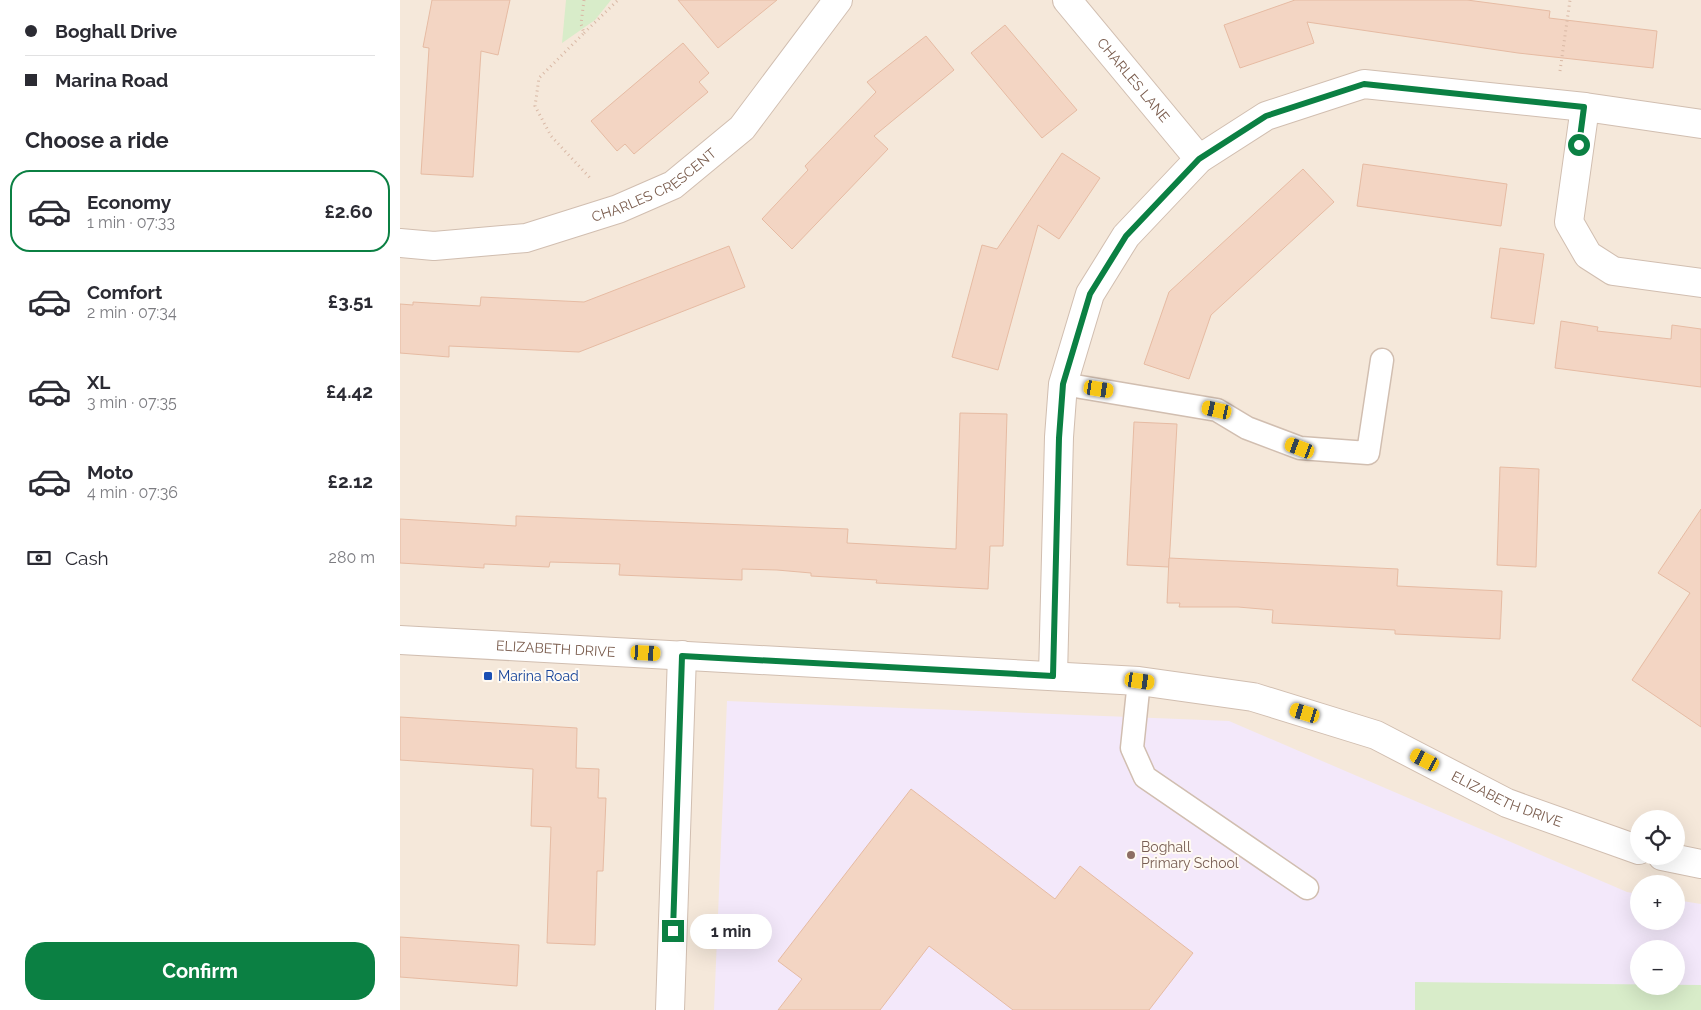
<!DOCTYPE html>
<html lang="en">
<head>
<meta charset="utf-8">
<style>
  :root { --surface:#fff; --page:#f7f7f7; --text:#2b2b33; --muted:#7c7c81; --line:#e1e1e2; --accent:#0b8043 }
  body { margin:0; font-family:Raleway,sans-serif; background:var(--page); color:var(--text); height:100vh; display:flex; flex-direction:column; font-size:19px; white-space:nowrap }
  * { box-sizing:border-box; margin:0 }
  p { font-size:16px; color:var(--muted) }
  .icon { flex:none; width:28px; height:28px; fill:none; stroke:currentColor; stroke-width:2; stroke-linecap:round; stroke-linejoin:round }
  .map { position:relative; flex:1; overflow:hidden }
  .side { display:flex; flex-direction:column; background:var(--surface); width:400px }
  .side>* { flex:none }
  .banner { display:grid; align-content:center; height:110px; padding:0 25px; background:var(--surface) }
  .fabs { position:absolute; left:1230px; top:810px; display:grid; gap:10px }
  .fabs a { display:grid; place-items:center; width:55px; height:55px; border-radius:50%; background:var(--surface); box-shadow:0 5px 20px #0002; font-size:25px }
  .end { position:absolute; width:22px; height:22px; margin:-11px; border:6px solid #0b8043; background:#fff; box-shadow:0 0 0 2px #fff }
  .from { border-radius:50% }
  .bubble { position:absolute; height:35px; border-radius:18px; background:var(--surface); box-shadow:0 5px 20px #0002; font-size:16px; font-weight:700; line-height:35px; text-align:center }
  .car { position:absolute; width:15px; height:30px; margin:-15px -8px; border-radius:6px; box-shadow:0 0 4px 1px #0007; background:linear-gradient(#f5c518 24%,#345 0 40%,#f5c518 0 76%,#345 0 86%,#f5c518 0) }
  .banner b { display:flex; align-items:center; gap:18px; height:48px; font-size:19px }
  .banner b+b { border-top:1px solid var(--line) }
  .banner i { width:12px; height:12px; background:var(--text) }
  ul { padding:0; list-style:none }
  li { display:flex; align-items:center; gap:15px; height:82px; margin:0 10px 8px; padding:0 15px; border:2px solid transparent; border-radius:20px }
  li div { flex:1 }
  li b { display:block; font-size:19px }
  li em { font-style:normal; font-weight:700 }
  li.selected { border-color:var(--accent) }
  li>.icon { width:45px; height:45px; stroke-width:1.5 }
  h2 { padding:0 25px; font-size:22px; line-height:60px }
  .pay { display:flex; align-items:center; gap:12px; height:55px; padding:0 25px; font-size:19px }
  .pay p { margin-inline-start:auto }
  .action { display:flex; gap:10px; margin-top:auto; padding:10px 25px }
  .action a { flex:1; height:58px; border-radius:20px; background:var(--accent); color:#fff; font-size:20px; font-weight:700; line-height:58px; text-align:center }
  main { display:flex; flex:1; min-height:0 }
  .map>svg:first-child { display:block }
  .residential { fill:#f5e8da; fill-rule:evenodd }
  .education { fill:#f3e8fa; fill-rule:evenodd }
  .green { fill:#d8ecc9 }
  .building { fill:#f3d5c3; stroke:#e6bba3 }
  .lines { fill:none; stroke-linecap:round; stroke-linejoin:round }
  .service-casing { stroke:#d1beb0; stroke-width:25 }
  .minor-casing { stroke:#d1beb0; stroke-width:30 }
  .path { stroke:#d9b8a5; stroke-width:3; stroke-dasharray:1 4; stroke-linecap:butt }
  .service { stroke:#fff; stroke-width:22 }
  .minor { stroke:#fff; stroke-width:28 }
  .route { stroke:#0b8043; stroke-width:6 }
  .transit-dot { fill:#1a4fb4; stroke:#fffaf3; stroke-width:2 }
  .education-dot { fill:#8d6e63; stroke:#fffaf3; stroke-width:2 }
  .labels { text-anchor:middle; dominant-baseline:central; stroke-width:4; stroke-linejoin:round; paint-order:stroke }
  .street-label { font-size:14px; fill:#7a5c4d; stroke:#fffaf3 }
  .transit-label { font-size:14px; fill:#164399; stroke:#fffaf3; text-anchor:start }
  .education-label { font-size:14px; fill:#785e54; stroke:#fffaf3; text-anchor:start }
</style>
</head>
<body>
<main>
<section class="side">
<div class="banner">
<b><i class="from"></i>Boghall Drive</b>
<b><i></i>Marina Road</b>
</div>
<h2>Choose a ride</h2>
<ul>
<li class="selected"><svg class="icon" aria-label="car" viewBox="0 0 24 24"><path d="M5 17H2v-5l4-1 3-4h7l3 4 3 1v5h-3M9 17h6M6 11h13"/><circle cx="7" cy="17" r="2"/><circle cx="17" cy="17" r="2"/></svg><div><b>Economy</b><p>1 min · 07:33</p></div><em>£2.60</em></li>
<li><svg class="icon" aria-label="car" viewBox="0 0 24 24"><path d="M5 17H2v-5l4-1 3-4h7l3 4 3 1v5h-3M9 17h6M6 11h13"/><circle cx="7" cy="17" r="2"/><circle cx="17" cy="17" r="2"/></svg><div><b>Comfort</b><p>2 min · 07:34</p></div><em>£3.51</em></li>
<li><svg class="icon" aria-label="car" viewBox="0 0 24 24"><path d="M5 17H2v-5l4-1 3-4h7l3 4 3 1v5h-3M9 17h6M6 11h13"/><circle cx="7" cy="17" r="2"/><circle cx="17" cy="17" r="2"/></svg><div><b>XL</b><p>3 min · 07:35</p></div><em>£4.42</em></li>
<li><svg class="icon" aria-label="car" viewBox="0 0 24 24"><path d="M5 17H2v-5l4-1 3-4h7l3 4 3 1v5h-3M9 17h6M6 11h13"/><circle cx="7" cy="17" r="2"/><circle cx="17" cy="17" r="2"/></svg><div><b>Moto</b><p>4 min · 07:36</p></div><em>£2.12</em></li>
</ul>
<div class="pay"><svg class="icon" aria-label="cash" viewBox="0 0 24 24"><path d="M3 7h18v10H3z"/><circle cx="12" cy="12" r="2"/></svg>Cash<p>280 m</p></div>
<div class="action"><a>Confirm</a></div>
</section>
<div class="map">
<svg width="1301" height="1010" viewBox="0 0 1301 1010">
  <rect width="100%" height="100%" fill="#fdf6ec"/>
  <path class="residential" d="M0 0H1301V1010H0ZM1239 819H1276V856H1239ZM1239 884H1276V921H1239ZM1239 949H1276V986H1239Z"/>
  <path class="education" d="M327 701 829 721 1227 892 1239 894V921H1276V900L1301 904V1010H314ZM1239 949H1276V986H1239Z"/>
  <g class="green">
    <polygon points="166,0 211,0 195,20 162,43"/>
    <polygon points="1015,982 1301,985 1301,1010 1015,1010"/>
  </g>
  <g class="building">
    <polygon points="32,0 110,0 98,55 81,51 73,177 21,174 29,48 23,47"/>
    <polygon points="278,0 377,0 318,48"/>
    <polygon points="895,0 1067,0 1150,11 1149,18 1257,31 1253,68 1118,53 907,22 914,43 840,68 824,25"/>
    <polygon points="605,25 677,110 642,138 571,53"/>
    <polygon points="526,36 554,70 474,136 488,149 392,249 362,219 408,170 405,166 476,92 467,82"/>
    <polygon points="283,43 309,73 299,82 308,92 234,154 225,144 217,151 191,121"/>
    <polygon points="662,153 700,178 659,239 638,225 598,370 552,357 582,245 597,249"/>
    <polygon points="963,164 1107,184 1101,226 957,206"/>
    <polygon points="903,169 934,202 811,315 789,379 744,364 769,292"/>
    <polygon points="329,246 345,287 179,352 49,346 49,357 0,353 0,304 13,305 13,302 80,306 81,297 184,302"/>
    <polygon points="1100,248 1144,254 1134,324 1091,318"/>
    <polygon points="1161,321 1198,327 1197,331 1271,339 1272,325 1301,329 1301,387 1155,368"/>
    <polygon points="560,413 607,414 603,546 590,546 588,589 476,583 477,580 411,576 411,573 377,570 342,569 342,580 219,575 220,564 150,562 149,567 84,564 84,568 0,563 0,519 116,526 116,516 448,529 447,543 556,549"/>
    <polygon points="734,422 777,424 769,567 727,565"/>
    <polygon points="1100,467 1139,469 1136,567 1097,565"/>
    <polygon points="1301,509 1301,727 1232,680 1290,593 1258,573"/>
    <polygon points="769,558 998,569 997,586 1102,591 1100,639 995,634 995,630 872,623 873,610 838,607 779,607 780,603 767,603"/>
    <polygon points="0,717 177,728 176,768 199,769 198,798 206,798 203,871 197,871 195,945 147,943 151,827 131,826 133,769 0,760"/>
    <polygon points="511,789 655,899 680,866 793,953 749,1010 613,1010 529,946 480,1010 378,1010 402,979 378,961"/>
    <polygon points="0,937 119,945 117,986 0,977"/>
  </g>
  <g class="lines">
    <defs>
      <g id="service">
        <polyline points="663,384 817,410 847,428 900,448 968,453 982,360"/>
        <polyline points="739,681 732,748 745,777 907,888"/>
      </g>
      <g id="minor">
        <path id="s1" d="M667 0 799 159"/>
        <polyline points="1185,107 1169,222 1188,255 1213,271 1301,283"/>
        <path id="s2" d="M0 243 34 246 126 238 218 209 273 185 342 128 438 0"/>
        <path id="s3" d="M0 640 739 681 853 697 976 735 1107 803 1239 850"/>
        <polyline points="653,676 659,437 663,384 690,294 726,236 799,159 866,116 964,84 1185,107 1301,124"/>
        <polyline points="1262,856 1301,864"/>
        <polyline points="270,1010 282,655"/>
      </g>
    </defs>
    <use href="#service" class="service-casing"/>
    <use href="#minor" class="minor-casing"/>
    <g class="path">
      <polyline points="184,0 181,24 184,33 139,78 135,106 151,136 192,180"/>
      <polyline points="184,33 218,0"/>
      <polyline points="1160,71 1170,0"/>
    </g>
    <use href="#service" class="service"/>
    <use href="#minor" class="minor"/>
  </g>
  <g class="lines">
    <polyline class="route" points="273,931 282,656 653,676 659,438 663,384 690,294 726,236 799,159 866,116 964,84 1184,107 1179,145"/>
  </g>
  <rect class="transit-dot" x="83" y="671" width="10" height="10" rx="2.5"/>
  <circle class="education-dot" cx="731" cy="855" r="5"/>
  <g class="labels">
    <g class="street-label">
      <text stroke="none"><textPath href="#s1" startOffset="104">CHARLES LANE</textPath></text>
      <text stroke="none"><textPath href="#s2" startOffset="266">CHARLES CRESCENT</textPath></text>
      <text stroke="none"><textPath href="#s3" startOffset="156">ELIZABETH DRIVE</textPath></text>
      <text stroke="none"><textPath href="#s3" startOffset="1130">ELIZABETH DRIVE</textPath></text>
    </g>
    <g class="transit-label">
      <text x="98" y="676">Marina Road</text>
    </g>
    <g class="education-label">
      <text x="741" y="847">Boghall<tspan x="741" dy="16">Primary School</tspan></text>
    </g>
  </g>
</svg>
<div class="fabs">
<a><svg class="icon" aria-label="locate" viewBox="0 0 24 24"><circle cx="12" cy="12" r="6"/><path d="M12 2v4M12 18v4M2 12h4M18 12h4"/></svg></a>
<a>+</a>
<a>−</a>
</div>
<i class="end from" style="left:1179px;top:145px"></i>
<i class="end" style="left:273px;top:931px"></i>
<div class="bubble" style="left:290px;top:914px;width:82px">1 min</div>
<i class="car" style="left:699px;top:389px;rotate:99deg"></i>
<i class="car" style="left:817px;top:410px;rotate:283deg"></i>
<i class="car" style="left:900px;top:448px;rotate:291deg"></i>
<i class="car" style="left:246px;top:653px;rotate:93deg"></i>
<i class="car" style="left:740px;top:681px;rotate:98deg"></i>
<i class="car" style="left:905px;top:713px;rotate:287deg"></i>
<i class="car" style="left:1025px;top:760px;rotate:297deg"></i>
</div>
</main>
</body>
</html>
